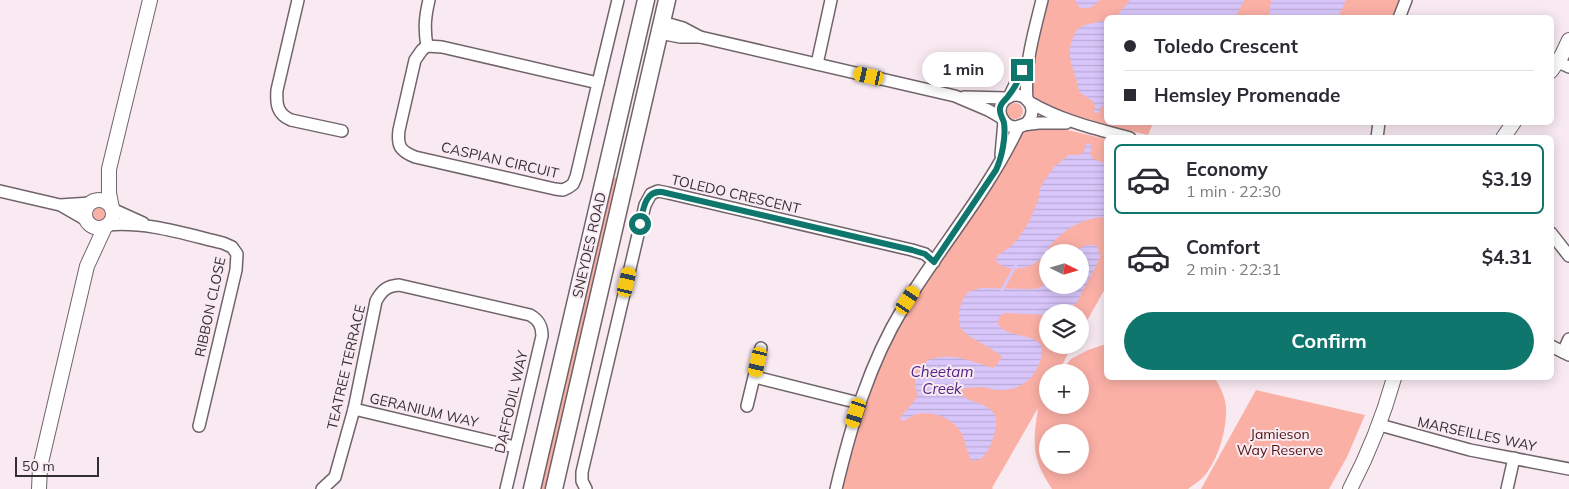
<!DOCTYPE html>
<html lang="en">
<head>
<meta charset="utf-8">
<style>
  :root { --surface:#fff; --page:#f2f2f3; --text:#2b2b33; --muted:#7c7c81; --line:#e1e1e2; --accent:#0f766e }
  body { margin:0; font-family:Mulish,sans-serif; background:var(--page); color:var(--text); height:100vh; display:flex; flex-direction:column; font-size:19px; white-space:nowrap }
  * { box-sizing:border-box; margin:0 }
  p { font-size:16px; color:var(--muted) }
  .icon { flex:none; width:28px; height:28px; fill:none; stroke:currentColor; stroke-width:2; stroke-linecap:round; stroke-linejoin:round }
  .map { position:relative; flex:1; overflow:hidden }
  .drawer { position:absolute; left:1104px; top:135px; width:450px; height:245px; display:flex; flex-direction:column; background:var(--surface); border-radius:8px; box-shadow:0 2px 12px #0003 }
  .drawer>* { flex:none }
  .guide { position:absolute; left:1104px; top:15px; width:450px; height:110px; border-radius:8px; box-shadow:0 2px 12px #0003; display:grid; align-content:center; height:110px; padding:0 20px; background:var(--surface) }
  .needle { width:32px; rotate:95deg }
  .fabs { position:absolute; left:1039px; top:244px; display:grid; gap:10px }
  .fabs a { display:grid; place-items:center; width:50px; height:50px; border-radius:50%; background:var(--surface); box-shadow:0 2px 12px #0003; font-size:25px }
  .scale { position:absolute; left:15px; bottom:12px; width:84px; box-sizing:border-box; padding-left:5px; border:2px solid #342f32; border-top:0; font-size:14px; line-height:18px; white-space:nowrap; color:#342f32; -webkit-text-stroke:4px #f9eaf2; paint-order:stroke }
  .end { position:absolute; width:22px; height:22px; margin:-11px; border:6px solid #0f766e; background:#fff; box-shadow:0 0 0 2px #fff }
  .from { border-radius:50% }
  .bubble { position:absolute; height:35px; border-radius:18px; background:var(--surface); box-shadow:0 2px 12px #0003; font-size:16px; font-weight:700; line-height:35px; text-align:center }
  .car { position:absolute; width:15px; height:30px; margin:-15px -8px; border-radius:6px; box-shadow:0 0 4px 1px #0007; background:linear-gradient(#f5c518 24%,#345 0 40%,#f5c518 0 76%,#345 0 86%,#f5c518 0) }
  .guide b { display:flex; align-items:center; gap:18px; height:48px; font-size:19px }
  .guide b+b { border-top:1px solid var(--line) }
  .guide i { width:12px; height:12px; background:var(--text) }
  ul { padding:9px 0 0; list-style:none }
  li { display:flex; align-items:center; gap:15px; height:70px; margin:0 10px 8px; padding:0 10px; border:2px solid transparent; border-radius:8px }
  li div { flex:1 }
  li b { display:block; font-size:19px }
  li em { font-style:normal; font-weight:700 }
  li.active { border-color:var(--accent) }
  li>.icon { width:45px; height:45px; stroke-width:1.5 }
  .action { display:flex; gap:10px; margin-top:auto; padding:10px 20px }
  .action a { flex:1; height:58px; border-radius:30px; background:var(--accent); color:#fff; font-size:20px; font-weight:700; line-height:58px; text-align:center }
  .map>svg:first-child { display:block }
  .green { fill:#fbb0a6; fill-rule:evenodd }
  .water { fill:url(#water-rules) }
  .lines { fill:none; stroke-linecap:round; stroke-linejoin:round }
  .stream { stroke:#d8c6fa; stroke-width:3 }
  .minor-casing { stroke:#70646a; stroke-width:14 }
  .tertiary-casing { stroke:#70646a; stroke-width:16 }
  .secondary-casing { stroke:#70646a; stroke-width:19 }
  .minor { stroke:#fff; stroke-width:11 }
  .tertiary { stroke:#fff; stroke-width:14 }
  .secondary { stroke:#fff; stroke-width:16 }
  .route { stroke:#0f766e; stroke-width:6 }
  .labels { text-anchor:middle; dominant-baseline:central; stroke-width:4; stroke-linejoin:round; paint-order:stroke }
  .street-label { font-size:14px; fill:#342f32; stroke:#f9eaf2 }
  .park-label { font-size:14px; fill:#4d100d; stroke:#f9eaf2 }
  .water-label { font-size:15px; font-style:italic; fill:#522586; stroke:#f9eaf2 }
</style>
</head>
<body>
<div class="map">
<svg width="1569" height="489" viewBox="0 0 1569 489">
  <defs>
    <pattern id="water-rules" width="6" height="5" patternUnits="userSpaceOnUse" patternTransform="scale(1.25)"><rect width="6" height="5" fill="#d8c6fa"/><path d="M0 2.5h6" fill="none" stroke="#baaad7"/></pattern>
  </defs>
  <rect width="100%" height="100%" fill="#f9eaf2"/>
  <g class="green">
    <polygon points="1046,0 1402,0 1395,17 1106,18 1106,122 1153,123 1148,135 1066,116 1034,101 1029,88 1028,82"/>
    <circle cx="1015" cy="111" r="8"/>
    <path d="M1055 127 1106 139V287L1080 333V312H1048V345H1073L1058 372H1048V405H1080V372H1060L1071 359 1088 350 1106 344V378H1215C1220 387 1225 396 1226 407 1227 427 1220 454 1208 471 1204 478 1195 484 1188 489H1052C1031 458 1033 443 1038 408L992 488 993 489H841L853 437 876 371 900 323 1018 136 1024 129ZM1048 252H1080V285H1048ZM1048 432H1080V465H1048Z"/>
    <polygon points="611,177 620,179 548,489 538,489"/>
    <circle cx="99" cy="214" r="6"/>
    <polygon points="1256,390 1365,415 1347,457 1329,489 1201,489"/>
  </g>
  <g class="water">
    <path d="M1075 0H1100C1093 7 1089 10 1079 7Z"/>
    <polygon points="1130,0 1244,0 1243,3 1235,17 1114,17 1116,17"/>
    <polygon points="1271,0 1346,0 1338,17 1269,17"/>
    <path d="M1106 20V103L1101 107 1099 113 1094 112 1095 107 1094 102 1079 92C1077 72 1064 59 1073 38 1075 33 1077 28 1083 26 1090 23 1099 22 1106 20Z"/>
    <path d="M1086 143 1092 145 1090 153 1092 158 1106 164V218C1100 216 1094 218 1087 220 1072 225 1061 233 1050 246 1047 251 1043 258 1038 261 1027 270 1006 272 996 261L997 256 1010 247 1017 240 1028 224 1038 201 1040 189 1043 183 1054 167 1069 155H1080L1084 152Z"/>
    <path d="M1090 245 1097 246 1100 256 1096 266 1077 302 1066 312H1048L1047 315 1005 313C1000 315 998 318 998 324 1007 338 1029 333 1039 343 1044 347 1042 355 1040 361 1033 382 1018 391 996 390 991 389 986 387 980 387 975 387 970 388 965 388L963 389 960 393 961 395C971 403 988 403 995 415 1000 424 988 467 971 460 967 452 966 443 962 434 954 418 931 409 914 415 910 417 907 419 904 421L900 419C904 410 914 405 917 396 919 392 915 389 915 385 914 376 923 367 928 360 952 352 970 361 993 368L998 363 1002 357C991 346 968 339 961 328 958 323 959 318 959 313 960 305 963 298 968 292L980 288 1036 289 1043 286 1047 282 1048 285H1080V252H1073L1084 246Z"/>
  </g>
  <g class="lines">
    <polyline class="stream" points="1002,290 1016,265"/>
    <defs>
      <g id="minor">
        <path d="M298 0 277 90C276 104 277 114 291 120L342 131"/>
        <polyline points="1399,18 1406,0"/>
        <polyline points="662,22 683,28 700,37"/>
        <polyline points="660,33 680,37 700,37 955,96 988,110 1002,118"/>
        <path d="M427 46 442 47 598 83 576 177 573 184 569 187 563 190 555 189 415 157C400 151 397 146 399 130L415 60 422 50Z"/>
        <path d="M427 46C424 28 425 17 429 0"/>
        <polyline points="1558,62 1569,67"/>
        <polyline points="817,64 831,0"/>
        <polyline points="598,83 618,0"/>
        <circle cx="1016" cy="111" r="16"/>
        <polyline points="964,97 1007,98"/>
        <polyline points="1009,97 1024,66"/>
        <path d="M1027 100C1024 65 1034 33 1042 0"/>
        <path d="M1029 102C1062 121 1093 128 1130 138"/>
        <polyline points="1022,125 1039,123 1066,123"/>
        <polyline points="1377,138 1379,122"/>
        <polyline points="1001,155 1004,121"/>
        <polyline points="0,191 60,205 91,203"/>
        <polyline points="62,206 88,221"/>
        <polyline points="112,209 143,223"/>
        <path d="M107 225C146 221 185 234 223 243L232 247 237 254 236 270 199 426"/>
        <polyline points="1551,233 1569,256"/>
        <polyline points="1551,346 1569,355"/>
        <polyline points="1563,352 1569,339"/>
        <polyline points="755,377 859,403"/>
        <polyline points="747,406 761,348"/>
        <polyline points="354,409 515,447"/>
        <polyline points="1380,425 1470,450 1569,469"/>
        <path d="M322 489 335 477 354 409 376 301C382 290 387 286 399 285L530 315C539 320 542 326 542 336L506 489"/>
        <polyline points="586,489 582,481 582,472 645,205 651,194 658,191 668,193 912,250 925,254 934,262"/>
        <path d="M836 489C851 426 869 364 903 308 940 247 988 192 1019 126"/>
        <polyline points="1507,489 1514,458"/>
      </g>
      <g id="tertiary">
        <polyline points="1551,71 1562,55 1569,40"/>
        <polyline points="1503,138 1514,122"/>
        <circle cx="99" cy="214" r="14"/>
        <polyline points="112,208 109,193 109,169 150,0"/>
        <polyline points="39,489 40,467 87,266 105,227"/>
        <path d="M1350 489C1369 453 1383 417 1394 378"/>
      </g>
      <g id="secondary">
        <polyline points="532,489 646,0"/>
        <polyline points="554,489 667,0"/>
      </g>
    </defs>
    <use href="#minor" class="minor-casing"/>
    <use href="#tertiary" class="tertiary-casing"/>
    <use href="#secondary" class="secondary-casing"/>
    <use href="#minor" class="minor"/>
    <use href="#tertiary" class="tertiary"/>
    <use href="#secondary" class="secondary"/>
  </g>
  <g class="lines">
    <path class="route" d="M640 224C643 212 644 190 662 192L912 250 925 254 934 262 996 170C1002 157 1006 137 1004 123 1003 118 999 114 1000 108 1001 102 1006 100 1009 95 1015 88 1019 79 1022 70"/>
  </g>
  <g class="labels">
    <g class="street-label">
      <text transform="translate(500 160) rotate(13)">CASPIAN CIRCUIT</text>
      <text transform="translate(736 194) rotate(13)">TOLEDO CRESCENT</text>
      <text transform="translate(589 245) rotate(-77)">SNEYDES ROAD</text>
      <text transform="translate(210 307) rotate(-78)">RIBBON CLOSE</text>
      <text transform="translate(346 367) rotate(-77)">TEATREE TERRACE</text>
      <text transform="translate(511 402) rotate(-77)">DAFFODIL WAY</text>
      <text transform="translate(424 410) rotate(13)">GERANIUM WAY</text>
      <text transform="translate(1477 434) rotate(12)">MARSEILLES WAY</text>
    </g>
    <g class="park-label">
      <text x="1280" y="434">Jamieson<tspan x="1280" dy="16">Way Reserve</tspan></text>
    </g>
    <g class="water-label">
      <text x="942" y="371">Cheetam<tspan x="942" dy="17">Creek</tspan></text>
    </g>
  </g>
</svg>
<div class="fabs">
<a><svg class="needle" viewBox="-14 -14 28 28"><path d="M0-13l5 13h-10z" fill="#e53935"/><path d="M0 13l5-13h-10z" fill="#7c7c81"/></svg></a>
<a><svg class="icon" aria-label="layers" viewBox="0 0 24 24"><path d="M12 4l9 5-9 5-9-5zM3 14l9 5 9-5"/></svg></a>
<a>+</a>
<a>−</a>
</div>
<div class="scale">50 m</div>
<i class="end from" style="left:640px;top:224px"></i>
<i class="end" style="left:1022px;top:70px"></i>
<div class="bubble" style="left:922px;top:52px;width:82px">1 min</div>
<i class="car" style="left:869px;top:76px;rotate:283deg"></i>
<i class="car" style="left:627px;top:282px;rotate:13deg"></i>
<i class="car" style="left:908px;top:300px;rotate:33deg"></i>
<i class="car" style="left:758px;top:362px;rotate:193deg"></i>
<i class="car" style="left:856px;top:413px;rotate:198deg"></i>
<div class="guide">
<b><i class="from"></i>Toledo Crescent</b>
<b><i></i>Hemsley Promenade</b>
</div>
<section class="drawer">
<ul>
<li class="active"><svg class="icon" aria-label="car" viewBox="0 0 24 24"><path d="M5 17H2v-5l4-1 3-4h7l3 4 3 1v5h-3M9 17h6M6 11h13"/><circle cx="7" cy="17" r="2"/><circle cx="17" cy="17" r="2"/></svg><div><b>Economy</b><p>1 min · 22:30</p></div><em>$3.19</em></li>
<li><svg class="icon" aria-label="car" viewBox="0 0 24 24"><path d="M5 17H2v-5l4-1 3-4h7l3 4 3 1v5h-3M9 17h6M6 11h13"/><circle cx="7" cy="17" r="2"/><circle cx="17" cy="17" r="2"/></svg><div><b>Comfort</b><p>2 min · 22:31</p></div><em>$4.31</em></li>
</ul>
<div class="action"><a>Confirm</a></div>
</section>
</div>
</body>
</html>
